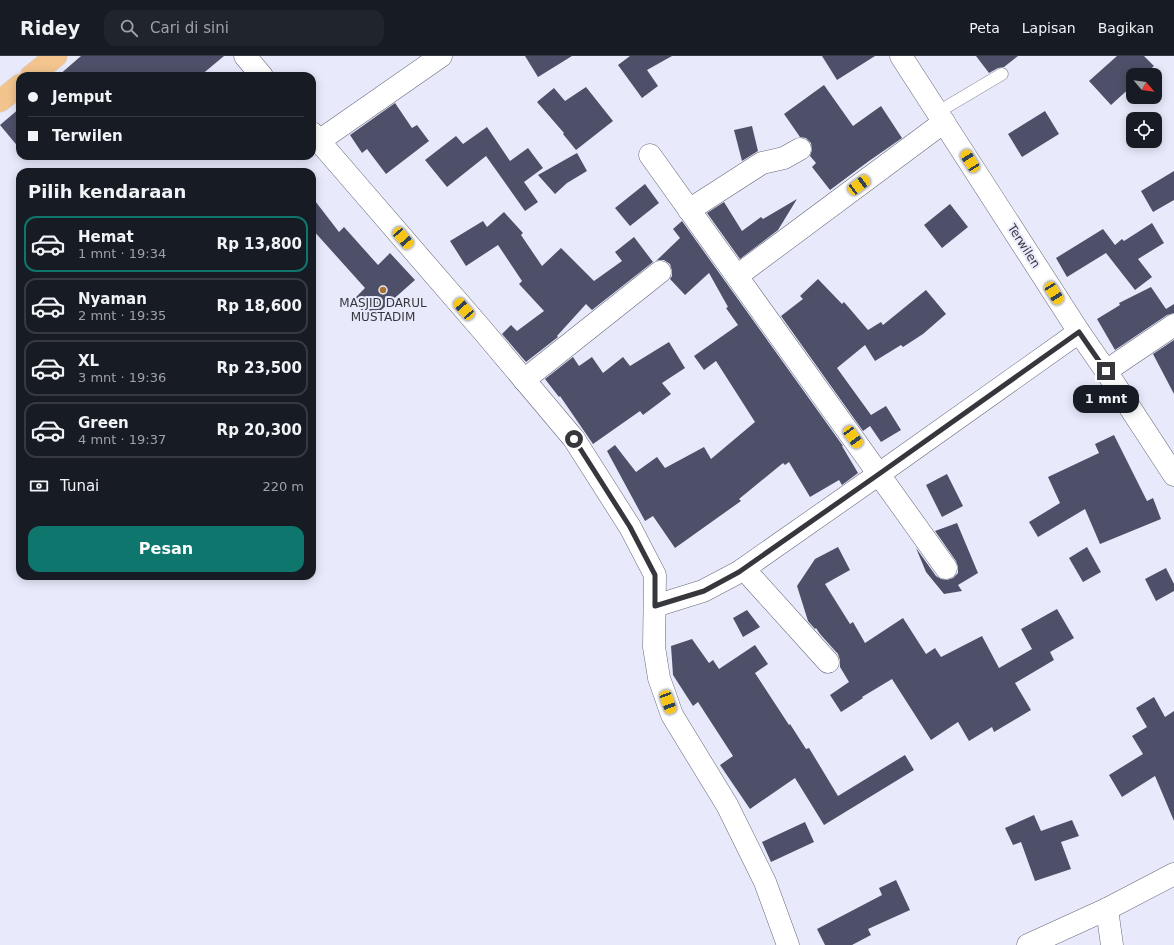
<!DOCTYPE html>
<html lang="id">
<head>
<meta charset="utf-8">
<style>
  :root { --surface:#171b24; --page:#20242c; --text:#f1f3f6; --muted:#9ea1a6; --line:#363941; --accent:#0f766e }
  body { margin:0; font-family:"DejaVu Sans",sans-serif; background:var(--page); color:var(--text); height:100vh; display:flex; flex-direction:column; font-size:15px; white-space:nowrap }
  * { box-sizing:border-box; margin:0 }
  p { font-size:13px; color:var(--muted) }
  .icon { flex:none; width:22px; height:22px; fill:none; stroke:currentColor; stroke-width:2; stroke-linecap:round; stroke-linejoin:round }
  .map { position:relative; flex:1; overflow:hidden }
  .drawer { position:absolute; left:16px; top:112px; width:300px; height:412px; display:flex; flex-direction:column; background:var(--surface); border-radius:12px; box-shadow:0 2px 10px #0003 }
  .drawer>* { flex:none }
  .top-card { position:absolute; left:16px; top:16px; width:300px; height:88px; border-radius:12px; box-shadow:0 2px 10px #0003; display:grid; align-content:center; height:88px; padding:0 12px; background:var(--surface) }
  .needle { width:26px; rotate:119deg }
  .controls { position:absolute; left:1126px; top:12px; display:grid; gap:8px }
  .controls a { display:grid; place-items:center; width:36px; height:36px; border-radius:8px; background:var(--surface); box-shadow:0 2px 10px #0003; font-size:20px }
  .end { position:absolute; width:18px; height:18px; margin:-9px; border:5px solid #36363d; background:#fff; box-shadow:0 0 0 2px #fff }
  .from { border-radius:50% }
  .bubble { position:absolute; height:28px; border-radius:12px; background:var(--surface); box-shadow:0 2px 10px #0003; font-size:13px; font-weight:700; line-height:28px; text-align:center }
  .car { position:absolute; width:12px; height:24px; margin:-12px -6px; border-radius:5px; box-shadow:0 0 3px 1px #0007; background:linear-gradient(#f5c518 24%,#345 0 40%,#f5c518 0 76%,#345 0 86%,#f5c518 0) }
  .top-card b { display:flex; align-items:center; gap:14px; height:38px; font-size:15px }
  .top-card b+b { border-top:1px solid var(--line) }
  .top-card i { width:10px; height:10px; background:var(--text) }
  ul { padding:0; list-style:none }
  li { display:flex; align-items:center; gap:12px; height:56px; margin:0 8px 6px; padding:0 4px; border:2px solid var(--line); border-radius:12px }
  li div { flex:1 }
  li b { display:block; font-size:15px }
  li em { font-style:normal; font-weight:700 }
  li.current { border-color:var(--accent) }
  li>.icon { width:36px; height:36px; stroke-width:1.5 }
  h2 { padding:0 12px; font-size:18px; line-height:48px }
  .pay { display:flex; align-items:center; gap:10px; height:44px; padding:0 12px; font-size:15px }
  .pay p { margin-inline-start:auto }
  .action { display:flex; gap:8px; margin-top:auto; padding:8px 12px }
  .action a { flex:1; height:46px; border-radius:12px; background:var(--accent); color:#fff; font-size:16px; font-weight:700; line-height:46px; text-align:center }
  header { display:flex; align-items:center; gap:24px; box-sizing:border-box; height:56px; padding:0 20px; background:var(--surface); border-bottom:1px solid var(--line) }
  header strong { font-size:19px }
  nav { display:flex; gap:22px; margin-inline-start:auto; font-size:14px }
  .search { width:280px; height:36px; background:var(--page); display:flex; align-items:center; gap:10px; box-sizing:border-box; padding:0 14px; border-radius:12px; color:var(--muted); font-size:15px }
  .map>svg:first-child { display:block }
  .building { fill:#4e5069 }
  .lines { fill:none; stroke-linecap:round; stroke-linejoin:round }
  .service-casing { stroke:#666878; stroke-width:13 }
  .minor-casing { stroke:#666878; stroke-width:23 }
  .primary-casing { stroke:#d3d3d4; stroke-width:23 }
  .service { stroke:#fff; stroke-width:12 }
  .minor { stroke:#fff; stroke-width:22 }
  .primary { stroke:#f3c48e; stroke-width:22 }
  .route { stroke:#36363d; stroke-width:5 }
  .poi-dot { fill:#aa712f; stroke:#e8eafc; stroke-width:1.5 }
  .labels { text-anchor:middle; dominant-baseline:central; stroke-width:4; stroke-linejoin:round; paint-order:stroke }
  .street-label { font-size:12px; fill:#36363d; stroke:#e8eafc }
  .poi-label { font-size:12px; fill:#36363d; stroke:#e8eafc }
</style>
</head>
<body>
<header>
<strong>Ridey</strong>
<div class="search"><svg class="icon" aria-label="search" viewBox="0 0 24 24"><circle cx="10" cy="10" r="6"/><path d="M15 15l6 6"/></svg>Cari di sini</div>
<nav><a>Peta</a><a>Lapisan</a><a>Bagikan</a></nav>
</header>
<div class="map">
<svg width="1174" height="889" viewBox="0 0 1174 889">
  <rect width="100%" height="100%" fill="#e8eafc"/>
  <g class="building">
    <polygon points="81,0 224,0 200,20 58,20"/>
    <polygon points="525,0 572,0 538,21"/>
    <polygon points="630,0 672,0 647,14 658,30 642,42 618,9"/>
    <polygon points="822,0 875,0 837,24"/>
    <polygon points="976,0 1018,0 1004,11 998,12 989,17"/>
    <polygon points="1117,0 1144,0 1154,10 1144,19 1133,19 1133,29 1111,49 1089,25"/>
    <polygon points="824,29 853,70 881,50 902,82 869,105 830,134 812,111 816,107 810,100 812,94 811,87 806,82 800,81 784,58"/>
    <polygon points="586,31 613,65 576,94 563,78 564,77 537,46 554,32 565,45"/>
    <polygon points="395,47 412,72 417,69 429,85 386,118 367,93 362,97 350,79"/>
    <polygon points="20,52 20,93 0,69"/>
    <polygon points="1045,55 1059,78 1022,101 1008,78"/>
    <polygon points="752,70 758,95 742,105 734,74"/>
    <polygon points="487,71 510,105 528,92 543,112 524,126 538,146 525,155 486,100 447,131 425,104 456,80 463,88"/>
    <polygon points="577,97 587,115 567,127 555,138 538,119"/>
    <polygon points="1174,115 1174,144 1153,156 1141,135"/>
    <polygon points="645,128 659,147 630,170 615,152"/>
    <polygon points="312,141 339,176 344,171 378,209 390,197 415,224 371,263 352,245 365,232 312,173"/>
    <polygon points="797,143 778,174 740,203 707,157 724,146 742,175 761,161 763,163"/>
    <polygon points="950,148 968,171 942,192 924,169"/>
    <polygon points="504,156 523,177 521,179 542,210 561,192 594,225 622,205 615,196 634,181 653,206 592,254 586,248 557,280 558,281 526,306 502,278 511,269 517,275 544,255 519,228 522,225 498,189 466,210 450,185 483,165 487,171"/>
    <polygon points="682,165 843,390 842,390 858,417 842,429 839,424 810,441 789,406 785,409 783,407 739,443 741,445 675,492 653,460 645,465 607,395 615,389 636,416 657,401 665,412 704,391 711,403 755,366 716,305 704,314 694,300 738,269 726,252 728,251 709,217 685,239 670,223 672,220 672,215 670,208 664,204 659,204 656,205 680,182 673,173"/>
    <polygon points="1152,167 1164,187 1138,203 1152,221 1135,234 1106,197 1067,221 1056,202 1103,173 1115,189 1122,183 1124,185"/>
    <polygon points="818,223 842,248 844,246 868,274 881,266 883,269 926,234 946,258 923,278 903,291 901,289 875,305 865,289 837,312 871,359 886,350 901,374 881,386 870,370 863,375 781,260 803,243 800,240"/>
    <polygon points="1151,231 1166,253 1174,248 1174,257 1167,259 1115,294 1097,263 1120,249 1119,247"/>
    <polygon points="1174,284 1174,338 1153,298"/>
    <polygon points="669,286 685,312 662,327 671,338 643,359 640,355 593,388 560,340 559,341 545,323 573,301 579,310 592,301 603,317 623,301 630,310"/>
    <polygon points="1114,379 1147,445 1153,442 1161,463 1100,488 1085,453 1038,481 1029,466 1060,447 1048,421 1099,397 1095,388"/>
    <polygon points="947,418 963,450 942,461 926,429"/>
    <polygon points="957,467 978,517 958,529 962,535 944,538 926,516 916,492 936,520 941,523 947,524 953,522 958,517 958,511 956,505 935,475"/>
    <polygon points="838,491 850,514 825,528 850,568 853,566 865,587 903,562 926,598 935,592 941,601 982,580 999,612 1032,593 1021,573 1057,553 1074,582 1050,596 1054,604 1015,627 1031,654 994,676 992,671 969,685 958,666 931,684 892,623 862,641 863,642 841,656 830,639 849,626 840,611 840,604 838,598 820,578 816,572 815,573 808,565 797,530 815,503"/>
    <polygon points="1087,491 1101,516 1083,526 1069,502"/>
    <polygon points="1166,512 1174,528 1174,535 1156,545 1145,523"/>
    <polygon points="747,554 760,571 743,581 733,562"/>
    <polygon points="692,583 709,607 713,604 719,613 755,589 768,608 755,617 789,669 790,668 806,693 809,692 838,740 905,699 914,714 824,769 795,722 750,753 720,709 733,700 698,646 693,650 673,619 671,590"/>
    <polygon points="1154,641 1165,661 1174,655 1174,765 1155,720 1122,741 1109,719 1143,698 1132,680 1147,671 1136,652"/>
    <polygon points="1034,759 1041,775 1072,764 1079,780 1061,786 1071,813 1035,825 1021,786 1013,789 1005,772"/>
    <polygon points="805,766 814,786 771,806 762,786"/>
    <polygon points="896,824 910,854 868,873 871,879 852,889 825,889 817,873 882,839 879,832"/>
  </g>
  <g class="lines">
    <defs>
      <polyline id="service" points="938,56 1002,18"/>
      <g id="minor">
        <polyline points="245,0 262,20"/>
        <polyline points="901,0 1079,276 1106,315 1174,419"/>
        <polyline points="312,77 484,276 574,383 630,471 655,519 654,591 659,622 672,659 727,749 765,826 788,889"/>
        <polyline points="319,85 441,0"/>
        <polyline points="650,99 946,512"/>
        <polyline points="689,154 762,107 784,102 800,93"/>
        <polyline points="737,220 944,66"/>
        <polyline points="1106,315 1174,269"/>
        <polyline points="524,324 660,216"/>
        <polyline points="744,513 828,606"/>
        <polyline points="655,550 703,535 739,516 879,418 1079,276"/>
        <polyline points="1107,853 1112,889"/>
        <polyline points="1028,889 1107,853 1174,818"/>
      </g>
      <g id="primary">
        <polyline points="31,20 56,0"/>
        <polyline points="0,45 20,29"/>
      </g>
    </defs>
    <use href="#service" class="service-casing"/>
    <use href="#minor" class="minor-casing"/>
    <use href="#primary" class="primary-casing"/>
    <use href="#service" class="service"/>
    <use href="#minor" class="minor"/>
    <use href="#primary" class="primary"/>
  </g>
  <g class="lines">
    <polyline class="route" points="574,383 630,471 655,519 655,550 704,535 739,516 879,418 1079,276 1106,315"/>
  </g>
  <circle class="poi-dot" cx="383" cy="234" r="4"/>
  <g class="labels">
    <g class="street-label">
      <text transform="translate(1024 190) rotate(57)">Terwilen</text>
    </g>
    <g class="poi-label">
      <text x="383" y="247">MASJID DARUL<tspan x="383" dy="14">MUSTADIM</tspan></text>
    </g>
  </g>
</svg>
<div class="controls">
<a><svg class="needle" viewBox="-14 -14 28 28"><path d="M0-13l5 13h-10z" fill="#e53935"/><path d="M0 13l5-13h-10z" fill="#9ea1a6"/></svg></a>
<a><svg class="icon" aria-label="locate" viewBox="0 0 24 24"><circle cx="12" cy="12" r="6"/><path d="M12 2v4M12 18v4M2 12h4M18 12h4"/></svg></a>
</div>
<i class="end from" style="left:574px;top:383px"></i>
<i class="end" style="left:1106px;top:315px"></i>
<div class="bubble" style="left:1073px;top:329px;width:66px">1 mnt</div>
<i class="car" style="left:970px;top:105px;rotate:328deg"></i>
<i class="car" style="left:859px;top:129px;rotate:53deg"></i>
<i class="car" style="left:403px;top:182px;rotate:139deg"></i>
<i class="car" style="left:1054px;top:237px;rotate:148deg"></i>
<i class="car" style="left:464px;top:253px;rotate:319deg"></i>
<i class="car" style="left:853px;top:381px;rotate:144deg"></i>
<i class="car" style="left:668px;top:646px;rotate:160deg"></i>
<div class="top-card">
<b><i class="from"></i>Jemput</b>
<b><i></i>Terwilen</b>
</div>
<section class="drawer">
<h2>Pilih kendaraan</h2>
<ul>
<li class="current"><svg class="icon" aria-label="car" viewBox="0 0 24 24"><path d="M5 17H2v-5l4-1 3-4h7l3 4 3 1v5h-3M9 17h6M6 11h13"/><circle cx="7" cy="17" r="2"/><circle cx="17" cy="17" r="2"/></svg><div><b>Hemat</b><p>1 mnt · 19:34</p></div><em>Rp 13,800</em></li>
<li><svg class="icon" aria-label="car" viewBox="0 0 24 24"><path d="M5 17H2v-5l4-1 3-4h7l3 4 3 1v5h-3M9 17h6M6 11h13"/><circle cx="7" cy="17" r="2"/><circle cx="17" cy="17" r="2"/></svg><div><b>Nyaman</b><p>2 mnt · 19:35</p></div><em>Rp 18,600</em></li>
<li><svg class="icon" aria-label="car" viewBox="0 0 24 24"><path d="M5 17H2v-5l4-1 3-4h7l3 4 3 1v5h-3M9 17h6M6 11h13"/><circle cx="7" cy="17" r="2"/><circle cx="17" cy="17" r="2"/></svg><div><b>XL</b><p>3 mnt · 19:36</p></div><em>Rp 23,500</em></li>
<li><svg class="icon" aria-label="car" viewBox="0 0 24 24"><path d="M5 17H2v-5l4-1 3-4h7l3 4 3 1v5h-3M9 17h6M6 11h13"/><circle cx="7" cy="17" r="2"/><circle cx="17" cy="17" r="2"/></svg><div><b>Green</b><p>4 mnt · 19:37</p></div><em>Rp 20,300</em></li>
</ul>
<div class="pay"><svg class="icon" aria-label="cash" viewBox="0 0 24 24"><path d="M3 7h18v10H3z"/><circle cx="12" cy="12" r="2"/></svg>Tunai<p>220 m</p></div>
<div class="action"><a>Pesan</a></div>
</section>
</div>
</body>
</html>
